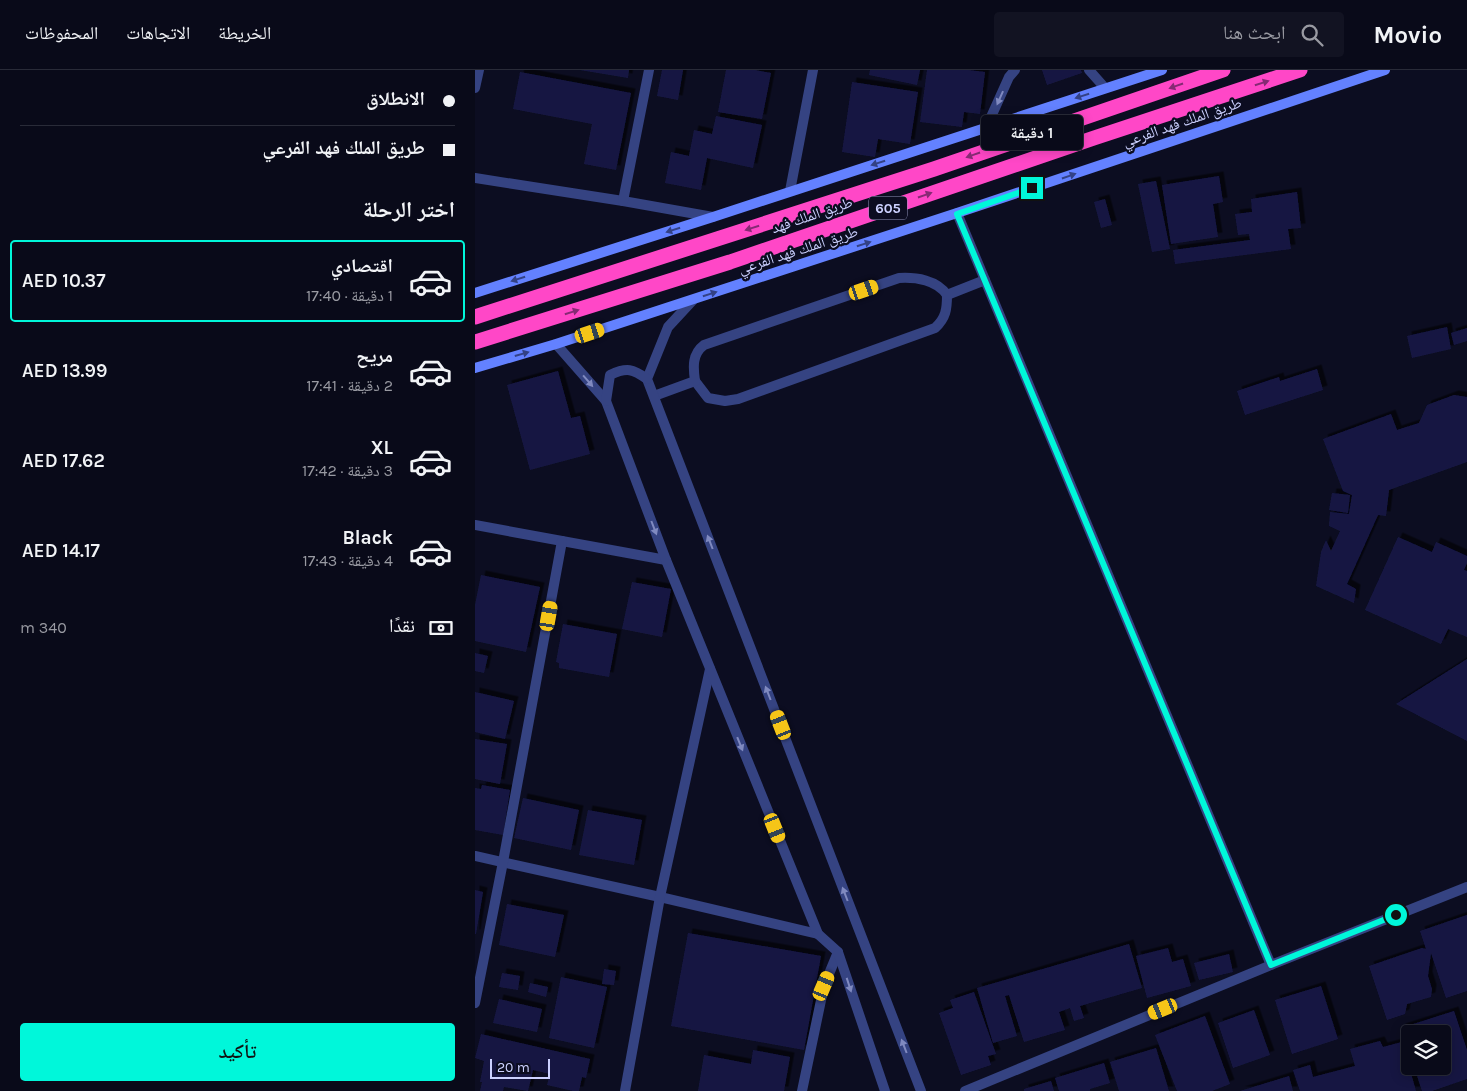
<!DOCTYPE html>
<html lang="ar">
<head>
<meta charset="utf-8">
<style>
  :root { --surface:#090a19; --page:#121322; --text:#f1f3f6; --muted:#999aa2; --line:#292b38; --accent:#00f7da }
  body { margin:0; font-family:Karla,"Noto Naskh Arabic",sans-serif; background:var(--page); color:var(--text); direction:rtl; height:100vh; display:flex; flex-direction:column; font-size:19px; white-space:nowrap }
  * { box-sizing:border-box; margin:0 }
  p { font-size:16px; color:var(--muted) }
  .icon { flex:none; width:28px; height:28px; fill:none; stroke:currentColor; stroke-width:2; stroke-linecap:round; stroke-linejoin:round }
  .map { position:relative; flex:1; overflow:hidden; direction:ltr }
  .side { display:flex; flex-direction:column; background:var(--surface); width:475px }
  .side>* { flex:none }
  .top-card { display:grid; align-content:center; height:110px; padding:0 20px; background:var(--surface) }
  .buttons { position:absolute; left:926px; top:955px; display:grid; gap:10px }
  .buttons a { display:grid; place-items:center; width:50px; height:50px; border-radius:5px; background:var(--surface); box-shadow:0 2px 12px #0003,0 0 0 1px var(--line); font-size:25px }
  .scale { position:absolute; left:15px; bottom:12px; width:60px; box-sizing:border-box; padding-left:5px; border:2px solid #ccd1ff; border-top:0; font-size:14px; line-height:18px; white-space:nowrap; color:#ccd1ff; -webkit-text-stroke:4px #0c0d21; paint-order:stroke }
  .end { position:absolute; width:22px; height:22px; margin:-11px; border:6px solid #00f7da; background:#111; box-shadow:0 0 0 2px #111 }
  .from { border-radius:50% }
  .bubble { position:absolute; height:35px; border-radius:5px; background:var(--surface); box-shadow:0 2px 12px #0003,0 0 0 1px var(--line); font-size:16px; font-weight:600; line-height:35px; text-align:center; direction:rtl }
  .car { position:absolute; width:15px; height:30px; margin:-15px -8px; border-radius:6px; box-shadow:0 0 4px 1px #0007; background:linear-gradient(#f5c518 24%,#345 0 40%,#f5c518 0 76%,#345 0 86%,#f5c518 0) }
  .top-card b { display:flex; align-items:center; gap:18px; height:48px; font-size:19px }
  .top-card b+b { border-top:1px solid var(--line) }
  .top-card i { width:12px; height:12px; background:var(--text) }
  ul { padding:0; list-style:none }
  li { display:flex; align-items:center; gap:15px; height:82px; margin:0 10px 8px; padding:0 10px; border:2px solid transparent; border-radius:5px }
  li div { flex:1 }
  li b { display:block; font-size:19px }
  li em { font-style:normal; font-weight:600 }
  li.selected { border-color:var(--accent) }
  li>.icon { width:45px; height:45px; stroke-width:1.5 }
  h2 { padding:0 20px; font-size:22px; line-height:60px }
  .pay { display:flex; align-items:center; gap:12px; height:55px; padding:0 20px; font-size:19px }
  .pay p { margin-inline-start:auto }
  .cta { display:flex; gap:10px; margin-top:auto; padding:10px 20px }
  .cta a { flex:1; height:58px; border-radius:5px; background:var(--accent); color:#111; font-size:20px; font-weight:600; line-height:58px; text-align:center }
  header { display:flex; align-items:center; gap:30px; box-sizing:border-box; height:70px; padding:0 25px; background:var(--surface); border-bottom:1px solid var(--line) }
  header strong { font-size:24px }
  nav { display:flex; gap:28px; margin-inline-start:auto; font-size:18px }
  .search { width:350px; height:45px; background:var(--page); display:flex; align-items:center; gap:12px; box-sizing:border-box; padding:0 18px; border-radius:5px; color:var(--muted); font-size:19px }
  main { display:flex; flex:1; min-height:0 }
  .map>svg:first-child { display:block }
  .building { fill:#171843; filter:url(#shadow) }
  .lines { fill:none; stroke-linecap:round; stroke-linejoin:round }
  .service { stroke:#354382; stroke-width:10 }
  .minor { stroke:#354382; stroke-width:10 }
  .tertiary { stroke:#354382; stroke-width:10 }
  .secondary { stroke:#6381ff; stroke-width:10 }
  .motorway { stroke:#ff47c7; stroke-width:15 }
  .oneway { fill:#862a74 }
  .oneway2 { fill:#334185 }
  .oneway3 { fill:#808ac0 }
  .route { stroke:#00f7da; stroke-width:6 }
  .labels { text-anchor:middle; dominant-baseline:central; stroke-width:4.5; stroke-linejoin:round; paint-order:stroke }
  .shield { fill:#0c0d21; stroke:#9296bc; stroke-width:1 }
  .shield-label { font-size:14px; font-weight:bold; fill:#ccd1ff }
  .street-label { font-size:15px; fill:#ccd1ff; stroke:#0c0d21 }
</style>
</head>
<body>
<header>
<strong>Movio</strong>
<div class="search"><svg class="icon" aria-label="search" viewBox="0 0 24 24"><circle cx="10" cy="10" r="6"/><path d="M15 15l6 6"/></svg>ابحث هنا</div>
<nav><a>الخريطة</a><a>الاتجاهات</a><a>المحفوظات</a></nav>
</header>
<main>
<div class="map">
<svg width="992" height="1021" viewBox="0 0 992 1021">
  <defs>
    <filter id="shadow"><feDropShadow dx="4.5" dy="-4.5" stdDeviation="0" flood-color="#0009"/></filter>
  </defs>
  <rect width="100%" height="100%" fill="#0c0d21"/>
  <g class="building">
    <polygon points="105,0 154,0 153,8"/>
    <polygon points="187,0 208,0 203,30 182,26"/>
    <polygon points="251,0 280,0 296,3 287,49 243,42"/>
    <polygon points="395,0 445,0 442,15 394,5"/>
    <polygon points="452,0 493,0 510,2 505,44 489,42 487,57 445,52"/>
    <polygon points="567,0 606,0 607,3 572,15"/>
    <polygon points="45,2 156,23 141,100 109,94 117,54 38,39"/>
    <polygon points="377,12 443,22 435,74 403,69 400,87 367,82"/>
    <polygon points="241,46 287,55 278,98 232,88 226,120 190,113 196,82 214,86 219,60 237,64"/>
    <polygon points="744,106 748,132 738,134 743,167 696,174 687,115"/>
    <polygon points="681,111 695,179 677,182 663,114"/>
    <polygon points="822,122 826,158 813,159 816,179 700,194 698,180 775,170 774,164 763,165 760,144 777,142 776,129"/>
    <polygon points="630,129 637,155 626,158 619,132"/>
    <polygon points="972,257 976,279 937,288 932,266"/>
    <polygon points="992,258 992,271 979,275 976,263"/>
    <polygon points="842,299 848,320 770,345 762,321 804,307 805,311"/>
    <polygon points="83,301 96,348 105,346 115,384 55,400 32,315"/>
    <polygon points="979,325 992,327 992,392 914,420 911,446 903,445 872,514 881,519 879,533 841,516 846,482 851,470 856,481 865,461 854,456 855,442 874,444 877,425 868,421 848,369 916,344 922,360 944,353 952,335"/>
    <polygon points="857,423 875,425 873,443 854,440"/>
    <polygon points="923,467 957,482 961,472 992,486 992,493 989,500 992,501 992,567 973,559 966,574 890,540"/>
    <polygon points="6,505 65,517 51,582 0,571 0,535"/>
    <polygon points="157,512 196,519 187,567 147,559"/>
    <polygon points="88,554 142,564 134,607 84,598 84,593 81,592"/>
    <polygon points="0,583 13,586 9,603 0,601"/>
    <polygon points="992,589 992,671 921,634"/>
    <polygon points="0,622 39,631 30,669 0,662"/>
    <polygon points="0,669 32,674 25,714 0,709"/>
    <polygon points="7,715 35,720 28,765 0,760 0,718 6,719"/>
    <polygon points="48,728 104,740 96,780 39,768"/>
    <polygon points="113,740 167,750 159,795 104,785"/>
    <polygon points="0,820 8,822 1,864 0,864"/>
    <polygon points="32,834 89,845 80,887 24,875"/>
    <polygon points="992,845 992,921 971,928 956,883 953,906 957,919 956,927 932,934 930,944 912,950 894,896 947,878 951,879 945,861"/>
    <polygon points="213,863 346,886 329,980 196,956"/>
    <polygon points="654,874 667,918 605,936 609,948 599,951 595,938 584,942 590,960 549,972 534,925 530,926 542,966 518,973 502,918"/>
    <polygon points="693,878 697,892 708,889 716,916 672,928 661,886"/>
    <polygon points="754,884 758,902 724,910 719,893"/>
    <polygon points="129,899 141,901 139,915 127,914"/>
    <polygon points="27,903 45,906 43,920 24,917"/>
    <polygon points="86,907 132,917 119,978 74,968"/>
    <polygon points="55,913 73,917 71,927 53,922"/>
    <polygon points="846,916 863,969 817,984 800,930"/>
    <polygon points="499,922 521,984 513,986 516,995 486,1005 464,943 478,938 475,930"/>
    <polygon points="24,929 67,939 62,962 18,953"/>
    <polygon points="779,940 795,985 758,998 743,953"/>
    <polygon points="979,941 992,980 992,1009 957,1021 947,1021 939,996 968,996 968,964 935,964 935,982 926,958"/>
    <polygon points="730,946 755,1014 737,1021 702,1021 680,965"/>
    <polygon points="6,964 115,989 111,1008 107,1007 104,1021 98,1021 72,1015 75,1004 58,1000 53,1021 29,1017 28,1021 5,1021 7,1012 5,1012 9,991 0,988"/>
    <polygon points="905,971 908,977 927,972 941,1021 825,1021 818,1000 835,995 838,1007 880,996 875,979"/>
    <polygon points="681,978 694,1021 644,1021 635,992"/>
    <polygon points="278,980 315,987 309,1021 223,1021 229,985 276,994"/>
    <polygon points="629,993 635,1013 615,1019 615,1021 584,1021 580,1008"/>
    <polygon points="814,1006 818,1021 765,1021"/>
    <polygon points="576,1011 579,1021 549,1021 549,1019"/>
  </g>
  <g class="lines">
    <g class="service">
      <polyline points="614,0 630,18"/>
      <polyline points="511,58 534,7 540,0"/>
      <path d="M220 311 233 328 250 331 263 329 460 258C471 248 472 239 472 225"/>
      <path d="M179 326 220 311C218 297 217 284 229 275L424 208C441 207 462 210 472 225L510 210"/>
    </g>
    <g class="minor">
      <polyline points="0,18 4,0"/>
      <polyline points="0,108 148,131 238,147"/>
      <polyline points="315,121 338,0"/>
      <polyline points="148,131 174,0"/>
      <polyline points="482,143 796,895"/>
      <polyline points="0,455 191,490"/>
      <polyline points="0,786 185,827 343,864"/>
      <polyline points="0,933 28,792 87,471"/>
      <polyline points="150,1021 185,827 235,599"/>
      <polyline points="327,1021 349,916 363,882"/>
      <polyline points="490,1021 796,895 992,817"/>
    </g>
    <g class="tertiary">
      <polyline points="218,230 193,257 172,309 446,1021"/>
      <polyline points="81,274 131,331 191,490 343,864 363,882 410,1021"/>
      <path d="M131 331 135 305C152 297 158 299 172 309"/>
    </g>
    <g class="secondary">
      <polyline points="0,223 238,147 687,0"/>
      <polyline points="0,298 81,274 482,143 910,0"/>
    </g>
    <g class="motorway">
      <polyline points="0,247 459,99 748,0"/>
      <polyline points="0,272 255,192 619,68 825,0"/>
    </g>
  </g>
  <defs><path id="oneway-solid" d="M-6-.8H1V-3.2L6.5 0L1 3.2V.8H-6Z" transform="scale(1.25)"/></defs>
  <g class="oneway">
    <use href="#oneway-solid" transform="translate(787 13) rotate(-18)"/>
    <use href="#oneway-solid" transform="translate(701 16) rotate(161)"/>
    <use href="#oneway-solid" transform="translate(498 85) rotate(161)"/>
    <use href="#oneway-solid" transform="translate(450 125) rotate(-19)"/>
    <use href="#oneway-solid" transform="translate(277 158) rotate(162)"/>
    <use href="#oneway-solid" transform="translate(97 242) rotate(-17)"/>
  </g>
  <g class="oneway2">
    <use href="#oneway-solid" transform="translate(607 26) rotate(162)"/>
    <use href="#oneway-solid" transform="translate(403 93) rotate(162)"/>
    <use href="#oneway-solid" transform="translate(594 106) rotate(-19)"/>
    <use href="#oneway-solid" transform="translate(198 160) rotate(162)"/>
    <use href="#oneway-solid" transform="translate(389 174) rotate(-18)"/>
    <use href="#oneway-solid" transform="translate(43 209) rotate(162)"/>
    <use href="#oneway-solid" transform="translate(235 224) rotate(-18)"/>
    <use href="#oneway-solid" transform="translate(47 284) rotate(-16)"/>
  </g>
  <g class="oneway3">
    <use href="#oneway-solid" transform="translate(525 28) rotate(114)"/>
    <use href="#oneway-solid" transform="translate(113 311) rotate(49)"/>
    <use href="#oneway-solid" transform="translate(179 458) rotate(69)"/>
    <use href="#oneway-solid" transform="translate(235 472) rotate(-111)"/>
    <use href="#oneway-solid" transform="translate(293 623) rotate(-111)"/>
    <use href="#oneway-solid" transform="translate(265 674) rotate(68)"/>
    <use href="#oneway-solid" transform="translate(370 824) rotate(-111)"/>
    <use href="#oneway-solid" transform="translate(374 915) rotate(72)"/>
    <use href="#oneway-solid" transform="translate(429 976) rotate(-111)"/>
  </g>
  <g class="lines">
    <polyline class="route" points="557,118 482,144 796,895 921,845"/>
  </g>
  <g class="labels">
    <rect class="shield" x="394" y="126.5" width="38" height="23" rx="4"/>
    <g class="shield-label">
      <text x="413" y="138">605</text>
    </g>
    <g class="street-label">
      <text transform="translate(707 52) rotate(-19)">طريق الملك فهد الفرعي</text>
      <text transform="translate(337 145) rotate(-19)">طريق الملك فهد</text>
      <text transform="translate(323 180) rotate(-18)">طريق الملك فهد الفرعي</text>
    </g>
  </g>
</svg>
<div class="buttons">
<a><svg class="icon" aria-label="layers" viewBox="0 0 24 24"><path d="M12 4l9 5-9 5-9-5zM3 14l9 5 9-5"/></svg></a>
</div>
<div class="scale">20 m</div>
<i class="end from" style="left:921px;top:845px"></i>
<i class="end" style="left:557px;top:118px"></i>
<div class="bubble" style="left:506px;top:45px;width:102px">1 دقيقة</div>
<i class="car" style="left:389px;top:220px;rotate:71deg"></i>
<i class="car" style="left:115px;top:263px;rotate:72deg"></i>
<i class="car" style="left:74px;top:546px;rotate:10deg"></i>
<i class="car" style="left:306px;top:655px;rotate:339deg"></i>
<i class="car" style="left:300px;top:758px;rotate:158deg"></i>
<i class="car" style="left:349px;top:916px;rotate:23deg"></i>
<i class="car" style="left:688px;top:939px;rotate:248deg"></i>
</div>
<section class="side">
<div class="top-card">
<b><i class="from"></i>الانطلاق</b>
<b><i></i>طريق الملك فهد الفرعي</b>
</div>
<h2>اختر الرحلة</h2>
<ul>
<li class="selected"><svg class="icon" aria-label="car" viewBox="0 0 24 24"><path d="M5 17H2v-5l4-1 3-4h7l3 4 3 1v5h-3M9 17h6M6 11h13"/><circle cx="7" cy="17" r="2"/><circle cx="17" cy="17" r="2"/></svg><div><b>اقتصادي</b><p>1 دقيقة · 17:40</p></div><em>AED 10.37</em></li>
<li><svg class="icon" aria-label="car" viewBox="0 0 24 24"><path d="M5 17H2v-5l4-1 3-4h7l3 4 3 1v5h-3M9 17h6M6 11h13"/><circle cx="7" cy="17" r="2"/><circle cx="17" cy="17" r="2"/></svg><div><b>مريح</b><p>2 دقيقة · 17:41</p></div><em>AED 13.99</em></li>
<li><svg class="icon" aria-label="car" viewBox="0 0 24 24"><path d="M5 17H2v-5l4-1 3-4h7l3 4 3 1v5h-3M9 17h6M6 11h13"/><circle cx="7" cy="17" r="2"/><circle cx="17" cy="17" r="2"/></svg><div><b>XL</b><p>3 دقيقة · 17:42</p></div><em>AED 17.62</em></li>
<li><svg class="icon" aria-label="car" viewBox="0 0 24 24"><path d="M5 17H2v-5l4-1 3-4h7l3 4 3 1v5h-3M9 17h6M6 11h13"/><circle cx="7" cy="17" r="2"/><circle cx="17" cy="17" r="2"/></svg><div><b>Black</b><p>4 دقيقة · 17:43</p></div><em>AED 14.17</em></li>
</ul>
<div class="pay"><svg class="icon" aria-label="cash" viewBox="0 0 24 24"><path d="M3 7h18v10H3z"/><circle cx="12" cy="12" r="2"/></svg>نقدًا<p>340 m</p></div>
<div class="cta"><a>تأكيد</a></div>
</section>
</main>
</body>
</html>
